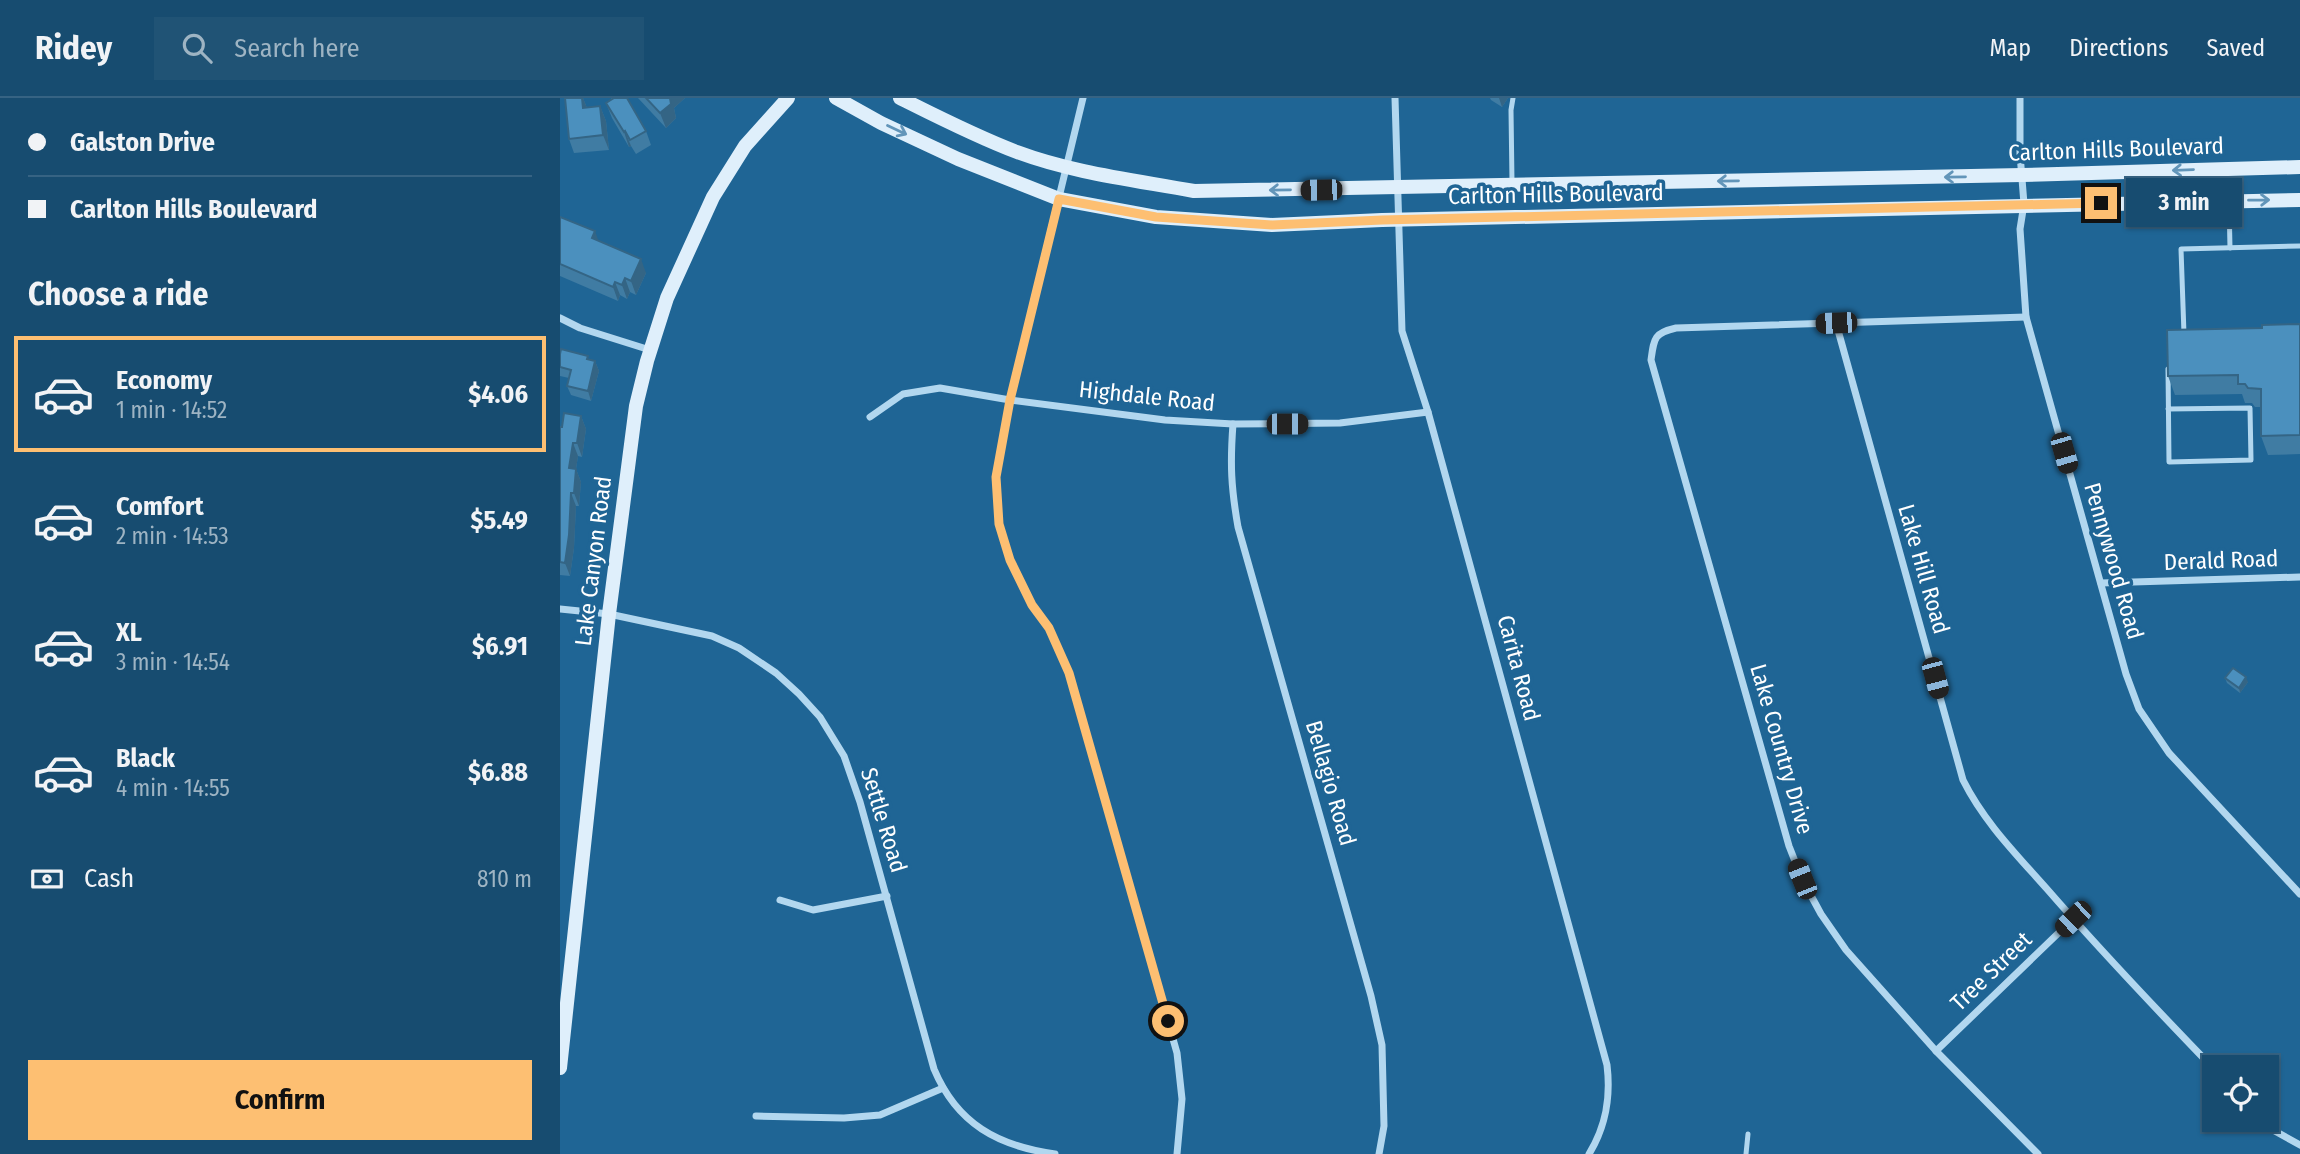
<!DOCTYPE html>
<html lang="en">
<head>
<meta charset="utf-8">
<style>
  :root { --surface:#174c70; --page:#205375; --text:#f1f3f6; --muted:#9eb4c3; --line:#366383; --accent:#fdbf72 }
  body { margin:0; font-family:"Fira Sans Condensed",sans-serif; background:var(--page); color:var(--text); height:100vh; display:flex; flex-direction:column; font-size:26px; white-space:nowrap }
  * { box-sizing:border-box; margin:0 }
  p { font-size:23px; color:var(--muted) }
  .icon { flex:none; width:38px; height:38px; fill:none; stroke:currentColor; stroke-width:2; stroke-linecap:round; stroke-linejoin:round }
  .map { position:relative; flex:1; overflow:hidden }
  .side { display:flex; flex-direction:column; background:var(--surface); width:560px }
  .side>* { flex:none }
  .hud { display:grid; align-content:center; height:154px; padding:0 28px; background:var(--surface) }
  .tools { position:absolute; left:1642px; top:957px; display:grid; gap:14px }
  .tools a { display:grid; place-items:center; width:77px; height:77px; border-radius:0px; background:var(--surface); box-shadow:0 2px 5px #0004,0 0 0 2px var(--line); font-size:35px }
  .end { position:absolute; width:32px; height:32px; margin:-16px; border:9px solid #fdbf72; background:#111; box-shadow:0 0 0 4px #111 }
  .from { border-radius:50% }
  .bubble { position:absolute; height:49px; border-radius:0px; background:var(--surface); box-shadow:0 2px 5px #0004,0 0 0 2px var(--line); font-size:23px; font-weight:700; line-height:49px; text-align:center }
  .car { position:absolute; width:21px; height:42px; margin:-21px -10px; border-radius:9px; box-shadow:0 0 5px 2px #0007; background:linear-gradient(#222 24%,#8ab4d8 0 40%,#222 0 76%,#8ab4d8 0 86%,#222 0) }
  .hud b { display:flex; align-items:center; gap:24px; height:66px; font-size:26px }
  .hud b+b { border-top:2px solid var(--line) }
  .hud i { width:18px; height:18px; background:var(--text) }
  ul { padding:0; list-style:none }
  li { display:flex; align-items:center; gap:21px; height:116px; margin:0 14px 10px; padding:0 14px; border:4px solid transparent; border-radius:0px }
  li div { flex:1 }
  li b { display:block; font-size:26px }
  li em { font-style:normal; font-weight:700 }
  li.on { border-color:var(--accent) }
  li>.icon { width:63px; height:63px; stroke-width:1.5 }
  h2 { padding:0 28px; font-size:32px; line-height:84px }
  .pay { display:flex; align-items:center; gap:18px; height:77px; padding:0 28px; font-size:26px }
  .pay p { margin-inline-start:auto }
  .action { display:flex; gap:14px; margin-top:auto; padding:14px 28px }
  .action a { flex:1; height:80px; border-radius:0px; background:var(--accent); color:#111; font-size:28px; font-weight:700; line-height:80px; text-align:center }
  header { display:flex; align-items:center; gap:42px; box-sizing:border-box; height:98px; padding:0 35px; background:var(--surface); border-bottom:2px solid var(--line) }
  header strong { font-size:33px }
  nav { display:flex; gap:38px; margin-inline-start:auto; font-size:24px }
  .search { width:490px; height:63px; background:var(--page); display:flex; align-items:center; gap:18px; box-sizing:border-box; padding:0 24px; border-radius:0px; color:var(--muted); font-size:26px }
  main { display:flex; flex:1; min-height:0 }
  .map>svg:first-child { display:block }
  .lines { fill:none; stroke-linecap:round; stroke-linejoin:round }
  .lane { stroke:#b2d7ef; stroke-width:5 }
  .street { stroke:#b2d7ef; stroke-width:7 }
  .secondary { stroke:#dfeffb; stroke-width:14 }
  .wall { fill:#407ca3 }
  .shaded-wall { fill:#346585 }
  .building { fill:#4b90be; stroke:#346585; stroke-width:2 }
  .oneway { stroke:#6295b9 }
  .route { stroke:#fdbf72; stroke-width:9 }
  .labels { text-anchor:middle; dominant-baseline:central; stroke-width:7; stroke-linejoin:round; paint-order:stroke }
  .street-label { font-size:23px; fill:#fff; stroke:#1f6595 }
</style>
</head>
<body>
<header>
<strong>Ridey</strong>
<div class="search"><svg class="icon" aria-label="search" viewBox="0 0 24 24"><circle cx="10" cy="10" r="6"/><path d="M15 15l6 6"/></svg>Search here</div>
<nav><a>Map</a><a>Directions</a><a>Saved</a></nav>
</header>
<main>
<section class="side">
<div class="hud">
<b><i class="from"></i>Galston Drive</b>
<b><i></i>Carlton Hills Boulevard</b>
</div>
<h2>Choose a ride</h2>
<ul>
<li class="on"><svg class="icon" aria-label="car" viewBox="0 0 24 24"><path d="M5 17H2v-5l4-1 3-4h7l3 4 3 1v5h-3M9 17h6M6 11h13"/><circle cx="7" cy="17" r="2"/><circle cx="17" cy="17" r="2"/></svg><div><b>Economy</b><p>1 min · 14:52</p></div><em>$4.06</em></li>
<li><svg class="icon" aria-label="car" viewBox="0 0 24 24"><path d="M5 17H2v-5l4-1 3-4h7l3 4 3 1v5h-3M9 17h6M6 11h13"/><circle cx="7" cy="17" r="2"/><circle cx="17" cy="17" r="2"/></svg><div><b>Comfort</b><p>2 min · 14:53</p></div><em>$5.49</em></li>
<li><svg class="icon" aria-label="car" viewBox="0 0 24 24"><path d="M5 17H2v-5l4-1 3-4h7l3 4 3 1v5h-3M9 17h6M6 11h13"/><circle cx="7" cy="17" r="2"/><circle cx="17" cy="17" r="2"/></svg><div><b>XL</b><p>3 min · 14:54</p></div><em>$6.91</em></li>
<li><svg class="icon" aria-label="car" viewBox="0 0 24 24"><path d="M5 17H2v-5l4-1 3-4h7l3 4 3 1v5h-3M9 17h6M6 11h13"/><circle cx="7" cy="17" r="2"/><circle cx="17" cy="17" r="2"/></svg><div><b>Black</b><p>4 min · 14:55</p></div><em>$6.88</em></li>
</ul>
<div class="pay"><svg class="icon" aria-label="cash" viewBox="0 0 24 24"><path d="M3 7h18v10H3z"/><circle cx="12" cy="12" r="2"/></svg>Cash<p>810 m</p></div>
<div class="action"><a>Confirm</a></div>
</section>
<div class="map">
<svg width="1740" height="1056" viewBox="0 0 1740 1056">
  <rect width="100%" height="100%" fill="#1f6595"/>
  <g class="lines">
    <g class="lane">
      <polyline points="952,84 951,12 953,0"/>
      <polyline points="1669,104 1670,150"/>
      <polyline points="1624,236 1621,151 1740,148"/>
      <polyline points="1608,271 1609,364 1691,362 1690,310 1608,311"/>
      <polyline points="1186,1056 1188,1036"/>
    </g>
    <g class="street">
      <polyline points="523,0 450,302 436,379 439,426 450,462 472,507 489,530 509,575 617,955 622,1001 617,1056"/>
      <path d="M835 0 842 233 868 314 1047 967C1051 1000 1046 1028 1029 1056"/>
      <polyline points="1460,0 1460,56 1464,106 1460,131 1466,219 1566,576 1579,611 1609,655 1740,796"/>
      <path d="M1466 219 1116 230C1094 235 1094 240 1091 262L1229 748 1242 781 1261 816 1286 852 1376 953 1478 1056"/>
      <polyline points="0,220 20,230 90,252"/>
      <path d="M1276 225 1403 682C1424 724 1456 756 1487 791 1541 853 1597 912 1654 971"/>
      <polyline points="310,319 343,296 380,290 450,302 605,322 673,326 780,325 868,314"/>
      <path d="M673 326C670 366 671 389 678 429L811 898 822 947 824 1028 819 1056"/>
      <polyline points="1541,485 1740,479"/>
      <path d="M0 511 49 516 152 538 179 550 216 575 239 596 260 619 284 658 300 704 374 971C397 1026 438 1048 495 1056"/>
      <polyline points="220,802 253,812 327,798"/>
      <polyline points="1376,953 1513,821"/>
      <polyline points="196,1018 284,1020 320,1017 383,990"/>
      <polyline points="1703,1022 1713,1032 1740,1047"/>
    </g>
    <g class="secondary">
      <polyline points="276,0 321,25 398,61 499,101 596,119 712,127 822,122 1740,102"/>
      <path d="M340 0C378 19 417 39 457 54 513 75 575 82 634 93L1462 77 1740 69"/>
      <polyline points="0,970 49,516 76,308 87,263 107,200 153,99 185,48 228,0"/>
    </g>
  </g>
  <g class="wall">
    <polygon points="5,0 23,0 27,10 40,8 46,23 49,52 14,55 9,41"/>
    <polygon points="51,0 67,0 86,33 91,47 76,56 71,48 69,49 52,20 46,5 52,2"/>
    <polygon points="78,0 125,0 114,10 116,20 106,30"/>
    <polygon points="930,0 948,0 942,9 931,2"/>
    <polygon points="0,119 38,143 86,175 76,197 70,194 67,201 60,197 58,203 0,178"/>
    <polygon points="1740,226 1740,356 1708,357 1701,338 1701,309 1695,309 1692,305 1685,305 1682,296 1615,297 1608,278 1702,230"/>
    <polygon points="29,262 35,263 39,273 31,303 11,297 7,288 9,280 0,278 0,269"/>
    <polygon points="21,318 26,331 22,359 18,358 16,371 21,384 19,408 16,408 14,450 10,478 0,477 0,329 2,329"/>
    <polygon points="1665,580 1688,584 1680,595 1667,585"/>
  </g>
  <g class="shaded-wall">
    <polygon points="22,0 23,0 27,10 23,10"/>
    <polygon points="110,0 125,0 114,10 116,20 106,30 100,15"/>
    <polygon points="939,0 948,0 942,9"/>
    <polygon points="40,8 46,23 49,52 43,37"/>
    <polygon points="65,33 71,48 69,49 64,34"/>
    <polygon points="35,133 40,147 32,140"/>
    <polygon points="81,161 86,175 76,197 71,183"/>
    <polygon points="65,180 70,194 67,201 62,187"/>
    <polygon points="55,184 60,197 58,203 53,189"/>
    <polygon points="35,263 39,273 31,303 28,293"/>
    <polygon points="21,318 26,331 22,359 17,345"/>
    <polygon points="13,345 18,358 14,384 9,370"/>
    <polygon points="16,371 21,384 19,408 14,395"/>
    <polygon points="11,395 16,408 14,450 10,478 5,465"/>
    <polygon points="1686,579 1688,584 1680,595 1679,590"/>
  </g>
  <g class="building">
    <polygon points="5,0 22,0 23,10 40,8 43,37 9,41"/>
    <polygon points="54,0 67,0 86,33 70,42 65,33 64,34 46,5"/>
    <polygon points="86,0 110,0 111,6 100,15"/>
    <polygon points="0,119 35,133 32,140 81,161 71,183 65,180 62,187 55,184 53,189 0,166"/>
    <polygon points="1740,226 1740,337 1701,338 1701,291 1688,290 1685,286 1678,286 1678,277 1608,278 1607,232 1702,230 1702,227"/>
    <polygon points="1,251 28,258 27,261 35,263 28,293 7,288 11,272 0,269 0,256"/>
    <polygon points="4,315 21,318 17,345 13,345 9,370 16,371 14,395 11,395 9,437 5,465 0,464 0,329 2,329"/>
    <polygon points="1673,570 1686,579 1679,590 1665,580"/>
  </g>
  <defs><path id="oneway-shaft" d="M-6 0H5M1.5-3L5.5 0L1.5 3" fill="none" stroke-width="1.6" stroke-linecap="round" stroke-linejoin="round" transform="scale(1.75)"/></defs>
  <g class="oneway">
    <use href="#oneway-shaft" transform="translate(337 32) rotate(25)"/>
    <use href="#oneway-shaft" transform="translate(1623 72) rotate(178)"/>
    <use href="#oneway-shaft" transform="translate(1395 79) rotate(179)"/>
    <use href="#oneway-shaft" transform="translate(1168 83) rotate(179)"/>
    <use href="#oneway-shaft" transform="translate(720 92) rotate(179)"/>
    <use href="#oneway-shaft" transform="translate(1699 102) rotate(-1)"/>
  </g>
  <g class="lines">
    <polyline class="route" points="608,923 509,575 489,530 472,507 450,462 439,426 436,379 450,302 499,101 596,119 712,127 822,122 1541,105"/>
  </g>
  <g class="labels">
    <g class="street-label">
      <text transform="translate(1556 51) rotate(-2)">Carlton Hills Boulevard</text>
      <text transform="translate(996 96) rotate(-1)">Carlton Hills Boulevard</text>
      <text transform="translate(587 298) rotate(6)">Highdale Road</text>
      <text transform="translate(1661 462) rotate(-2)">Derald Road</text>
      <text transform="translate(33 463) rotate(-83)">Lake Canyon Road</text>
      <text transform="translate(1554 463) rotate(74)">Pennywood Road</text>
      <text transform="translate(1364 471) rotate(74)">Lake Hill Road</text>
      <text transform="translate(959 570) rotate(75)">Carita Road</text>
      <text transform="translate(1222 651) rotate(74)">Lake Country Drive</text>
      <text transform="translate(771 685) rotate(74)">Bellagio Road</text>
      <text transform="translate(324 722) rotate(73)">Settle Road</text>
      <text transform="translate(1431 873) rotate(-44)">Tree Street</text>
    </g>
  </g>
</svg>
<div class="tools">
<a><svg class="icon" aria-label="locate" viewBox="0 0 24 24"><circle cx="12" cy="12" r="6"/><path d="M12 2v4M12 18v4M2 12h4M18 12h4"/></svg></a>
</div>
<i class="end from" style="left:608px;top:923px"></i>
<i class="end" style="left:1541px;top:105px"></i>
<div class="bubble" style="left:1566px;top:80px;width:116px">3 min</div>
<i class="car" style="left:761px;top:92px;rotate:269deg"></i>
<i class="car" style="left:1276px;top:225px;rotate:268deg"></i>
<i class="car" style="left:727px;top:326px;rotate:90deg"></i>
<i class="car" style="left:1504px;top:355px;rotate:164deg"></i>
<i class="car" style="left:1375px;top:580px;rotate:165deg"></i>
<i class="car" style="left:1242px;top:781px;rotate:338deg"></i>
<i class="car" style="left:1513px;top:821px;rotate:226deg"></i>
</div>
</main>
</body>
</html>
